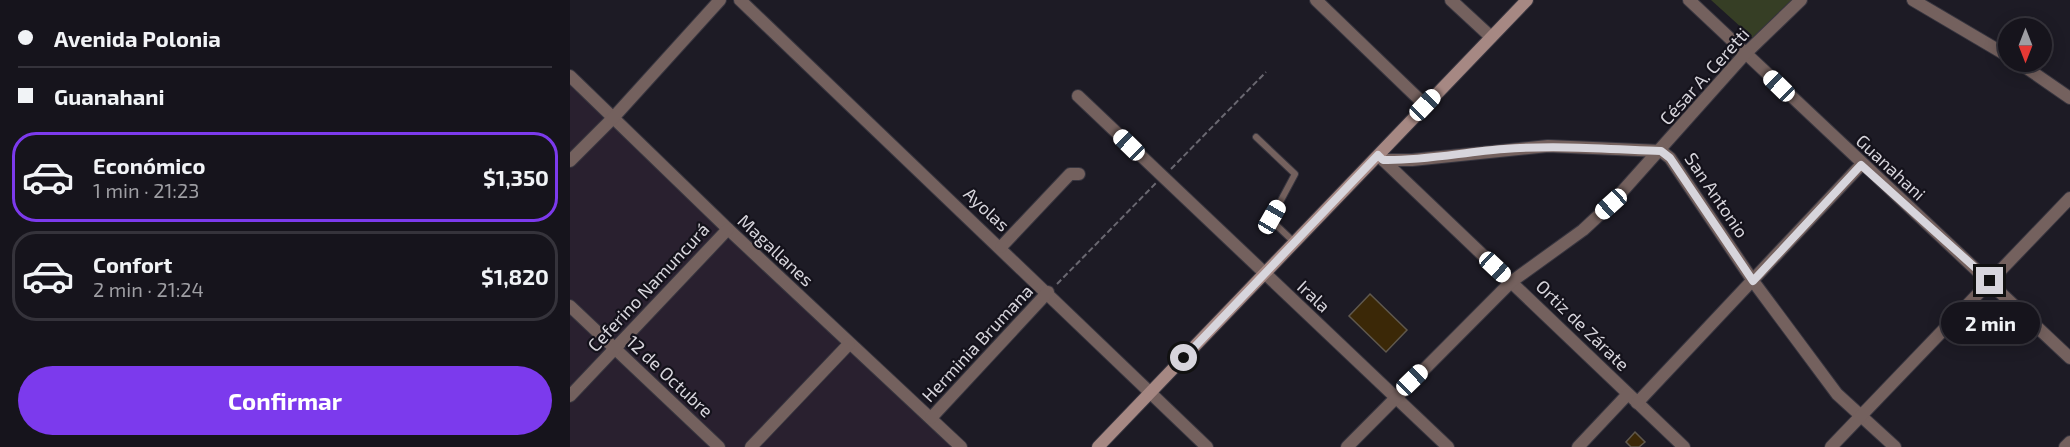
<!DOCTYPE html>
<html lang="es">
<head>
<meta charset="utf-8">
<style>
  :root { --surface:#16141c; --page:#1f1d25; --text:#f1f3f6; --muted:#9e9ea3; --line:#35333b; --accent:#7c3aed }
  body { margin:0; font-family:"Exo 2",sans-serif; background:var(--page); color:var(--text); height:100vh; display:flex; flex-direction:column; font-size:22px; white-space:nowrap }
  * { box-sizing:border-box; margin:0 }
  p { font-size:20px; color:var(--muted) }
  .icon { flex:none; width:33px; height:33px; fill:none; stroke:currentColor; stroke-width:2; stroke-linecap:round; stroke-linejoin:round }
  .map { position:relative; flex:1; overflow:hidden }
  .sheet { display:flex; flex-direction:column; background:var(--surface); width:570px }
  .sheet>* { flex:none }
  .top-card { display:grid; align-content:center; height:132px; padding:0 18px; background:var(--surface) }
  .needle { width:39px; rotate:180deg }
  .fabs { position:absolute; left:1428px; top:18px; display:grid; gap:12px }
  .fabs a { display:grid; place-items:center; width:54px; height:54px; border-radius:50%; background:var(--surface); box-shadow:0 3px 15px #0003,0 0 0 2px var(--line); font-size:30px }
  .end { position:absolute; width:27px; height:27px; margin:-14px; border:8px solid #d7d5dc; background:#111; box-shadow:0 0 0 3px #111 }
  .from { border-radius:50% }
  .bubble { position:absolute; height:42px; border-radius:21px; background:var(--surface); box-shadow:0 3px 15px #0003,0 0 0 2px var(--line); font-size:20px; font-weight:700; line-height:42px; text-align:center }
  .car { position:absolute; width:18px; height:36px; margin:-18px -9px; border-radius:8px; box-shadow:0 0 4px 2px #0007; background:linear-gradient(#fff 24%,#345 0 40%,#fff 0 76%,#345 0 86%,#fff 0) }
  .top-card b { display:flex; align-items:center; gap:21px; height:57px; font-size:22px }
  .top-card b+b { border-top:2px solid var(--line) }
  .top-card i { width:15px; height:15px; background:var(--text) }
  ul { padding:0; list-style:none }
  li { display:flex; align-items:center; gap:18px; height:90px; margin:0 12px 9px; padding:0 6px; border:3px solid var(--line); border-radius:24px }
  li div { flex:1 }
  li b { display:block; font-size:22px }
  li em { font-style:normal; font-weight:700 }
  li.on { border-color:var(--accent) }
  li>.icon { width:54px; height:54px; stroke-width:1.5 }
  .primary-button { display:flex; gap:12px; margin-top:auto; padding:12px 18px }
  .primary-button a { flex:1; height:69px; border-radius:36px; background:var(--accent); color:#fff; font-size:24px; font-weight:700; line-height:69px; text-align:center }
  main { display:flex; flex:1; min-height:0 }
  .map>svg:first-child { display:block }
  .industrial { fill:#29202f }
  .green { fill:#363e25 }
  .building { fill:#3b2807; stroke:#5f584d; stroke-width:1.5 }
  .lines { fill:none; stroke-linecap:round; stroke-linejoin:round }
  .service-casing { stroke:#37353f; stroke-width:8 }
  .minor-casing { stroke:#37353f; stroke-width:14 }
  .secondary-casing { stroke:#37353f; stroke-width:14 }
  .path { stroke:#6a6871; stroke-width:2; stroke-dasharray:6 3; stroke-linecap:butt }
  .service { stroke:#74615e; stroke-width:6 }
  .minor { stroke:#74615e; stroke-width:12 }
  .secondary { stroke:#a68883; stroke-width:12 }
  .route { stroke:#d7d5dc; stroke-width:8 }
  .labels { text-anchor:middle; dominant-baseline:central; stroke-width:4.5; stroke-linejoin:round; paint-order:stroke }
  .street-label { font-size:18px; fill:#d7d5dc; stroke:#14121b }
</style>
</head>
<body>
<main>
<section class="sheet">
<div class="top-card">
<b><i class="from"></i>Avenida Polonia</b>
<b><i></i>Guanahani</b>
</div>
<ul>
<li class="on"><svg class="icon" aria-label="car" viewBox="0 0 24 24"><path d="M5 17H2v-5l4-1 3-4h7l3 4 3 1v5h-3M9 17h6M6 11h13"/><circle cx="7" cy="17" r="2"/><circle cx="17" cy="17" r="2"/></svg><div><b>Económico</b><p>1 min · 21:23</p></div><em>$1,350</em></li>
<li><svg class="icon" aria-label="car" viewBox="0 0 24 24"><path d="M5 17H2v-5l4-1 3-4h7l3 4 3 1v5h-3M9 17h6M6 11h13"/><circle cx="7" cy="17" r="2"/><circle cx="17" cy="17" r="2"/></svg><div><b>Confort</b><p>2 min · 21:24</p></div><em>$1,820</em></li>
</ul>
<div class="primary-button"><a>Confirmar</a></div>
</section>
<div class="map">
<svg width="1500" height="447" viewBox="0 0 1500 447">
  <rect width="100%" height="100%" fill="#1d1b25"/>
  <polygon class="industrial" points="0,83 382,447 0,447"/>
  <polygon class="green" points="1141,0 1223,0 1183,38"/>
  <g class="building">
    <polygon points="800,294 837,330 816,352 779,316"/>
    <polygon points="1065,432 1075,442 1069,447 1061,447 1056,442"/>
  </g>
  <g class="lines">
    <defs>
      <polyline id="service" points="686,137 725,174 702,217 703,222 724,242"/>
      <g id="minor">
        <polyline points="170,0 637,447"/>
        <polyline points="746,0 855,105"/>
        <polyline points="881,0 921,37"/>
        <polyline points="1119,0 1500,358"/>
        <polyline points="1343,0 1438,56"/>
        <polyline points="1448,62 1500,98"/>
        <polyline points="0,76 158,229 391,447"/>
        <polyline points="508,96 878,447"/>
        <polyline points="811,158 1114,447"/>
        <polyline points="813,160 842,160 978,146 1091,151 1100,158 1183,281 1267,394 1325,447"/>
        <polyline points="0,161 43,118 150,0"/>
        <polyline points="431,247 500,174 509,174"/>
        <polyline points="0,306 149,447"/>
        <polyline points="0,396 158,229"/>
        <polyline points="1067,403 1291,165"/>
        <polyline points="361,418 478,292"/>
        <polyline points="181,447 279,344"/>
        <polyline points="777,447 941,282 1013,230 1041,204 1175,54 1231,0"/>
        <polyline points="1008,447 1058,394"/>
        <polyline points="1261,447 1500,198"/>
        <polyline points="1495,447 1500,442"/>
      </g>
      <polyline id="secondary" points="528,447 957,0"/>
    </defs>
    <use href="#service" class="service-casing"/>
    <use href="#minor" class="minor-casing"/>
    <use href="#secondary" class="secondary-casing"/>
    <g class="path">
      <polyline points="601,169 696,72"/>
      <polyline points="487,284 586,183"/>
    </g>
    <use href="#service" class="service"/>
    <use href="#minor" class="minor"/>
    <use href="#secondary" class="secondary"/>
  </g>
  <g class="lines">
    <path class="route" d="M614 358 808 155 813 160C854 161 893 152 934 149 986 145 1039 149 1091 151L1100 158 1183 281 1291 165 1420 281"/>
  </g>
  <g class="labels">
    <g class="street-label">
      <text transform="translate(1134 76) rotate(-48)">César A. Ceretti</text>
      <text transform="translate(1321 167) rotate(43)">Guanahani</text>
      <text transform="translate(1147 195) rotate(56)">San Antonio</text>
      <text transform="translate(417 209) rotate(43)">Ayolas</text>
      <text transform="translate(206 250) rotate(43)">Magallanes</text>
      <text transform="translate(78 287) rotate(-47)">Ceferino Namuncurá</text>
      <text transform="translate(744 296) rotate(43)">Irala</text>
      <text transform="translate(1013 325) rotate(44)">Ortiz de Zárate</text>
      <text transform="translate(407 343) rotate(-47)">Herminia Brumana</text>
      <text transform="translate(100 376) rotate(43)">12 de Octubre</text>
    </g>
  </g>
</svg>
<div class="fabs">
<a><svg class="needle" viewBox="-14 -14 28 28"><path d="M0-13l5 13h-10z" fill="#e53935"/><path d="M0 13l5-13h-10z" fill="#9e9ea3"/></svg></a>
</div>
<i class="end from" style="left:614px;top:358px"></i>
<i class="end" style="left:1420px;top:281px"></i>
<div class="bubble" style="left:1371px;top:302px;width:99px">2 min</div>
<i class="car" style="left:1209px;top:86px;rotate:314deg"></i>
<i class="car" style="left:855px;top:105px;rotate:44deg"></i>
<i class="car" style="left:559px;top:145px;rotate:314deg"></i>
<i class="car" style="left:1041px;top:204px;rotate:228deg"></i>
<i class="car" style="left:702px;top:217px;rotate:30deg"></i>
<i class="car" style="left:925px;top:267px;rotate:133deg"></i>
<i class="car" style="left:842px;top:380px;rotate:46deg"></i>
</div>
</main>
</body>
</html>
